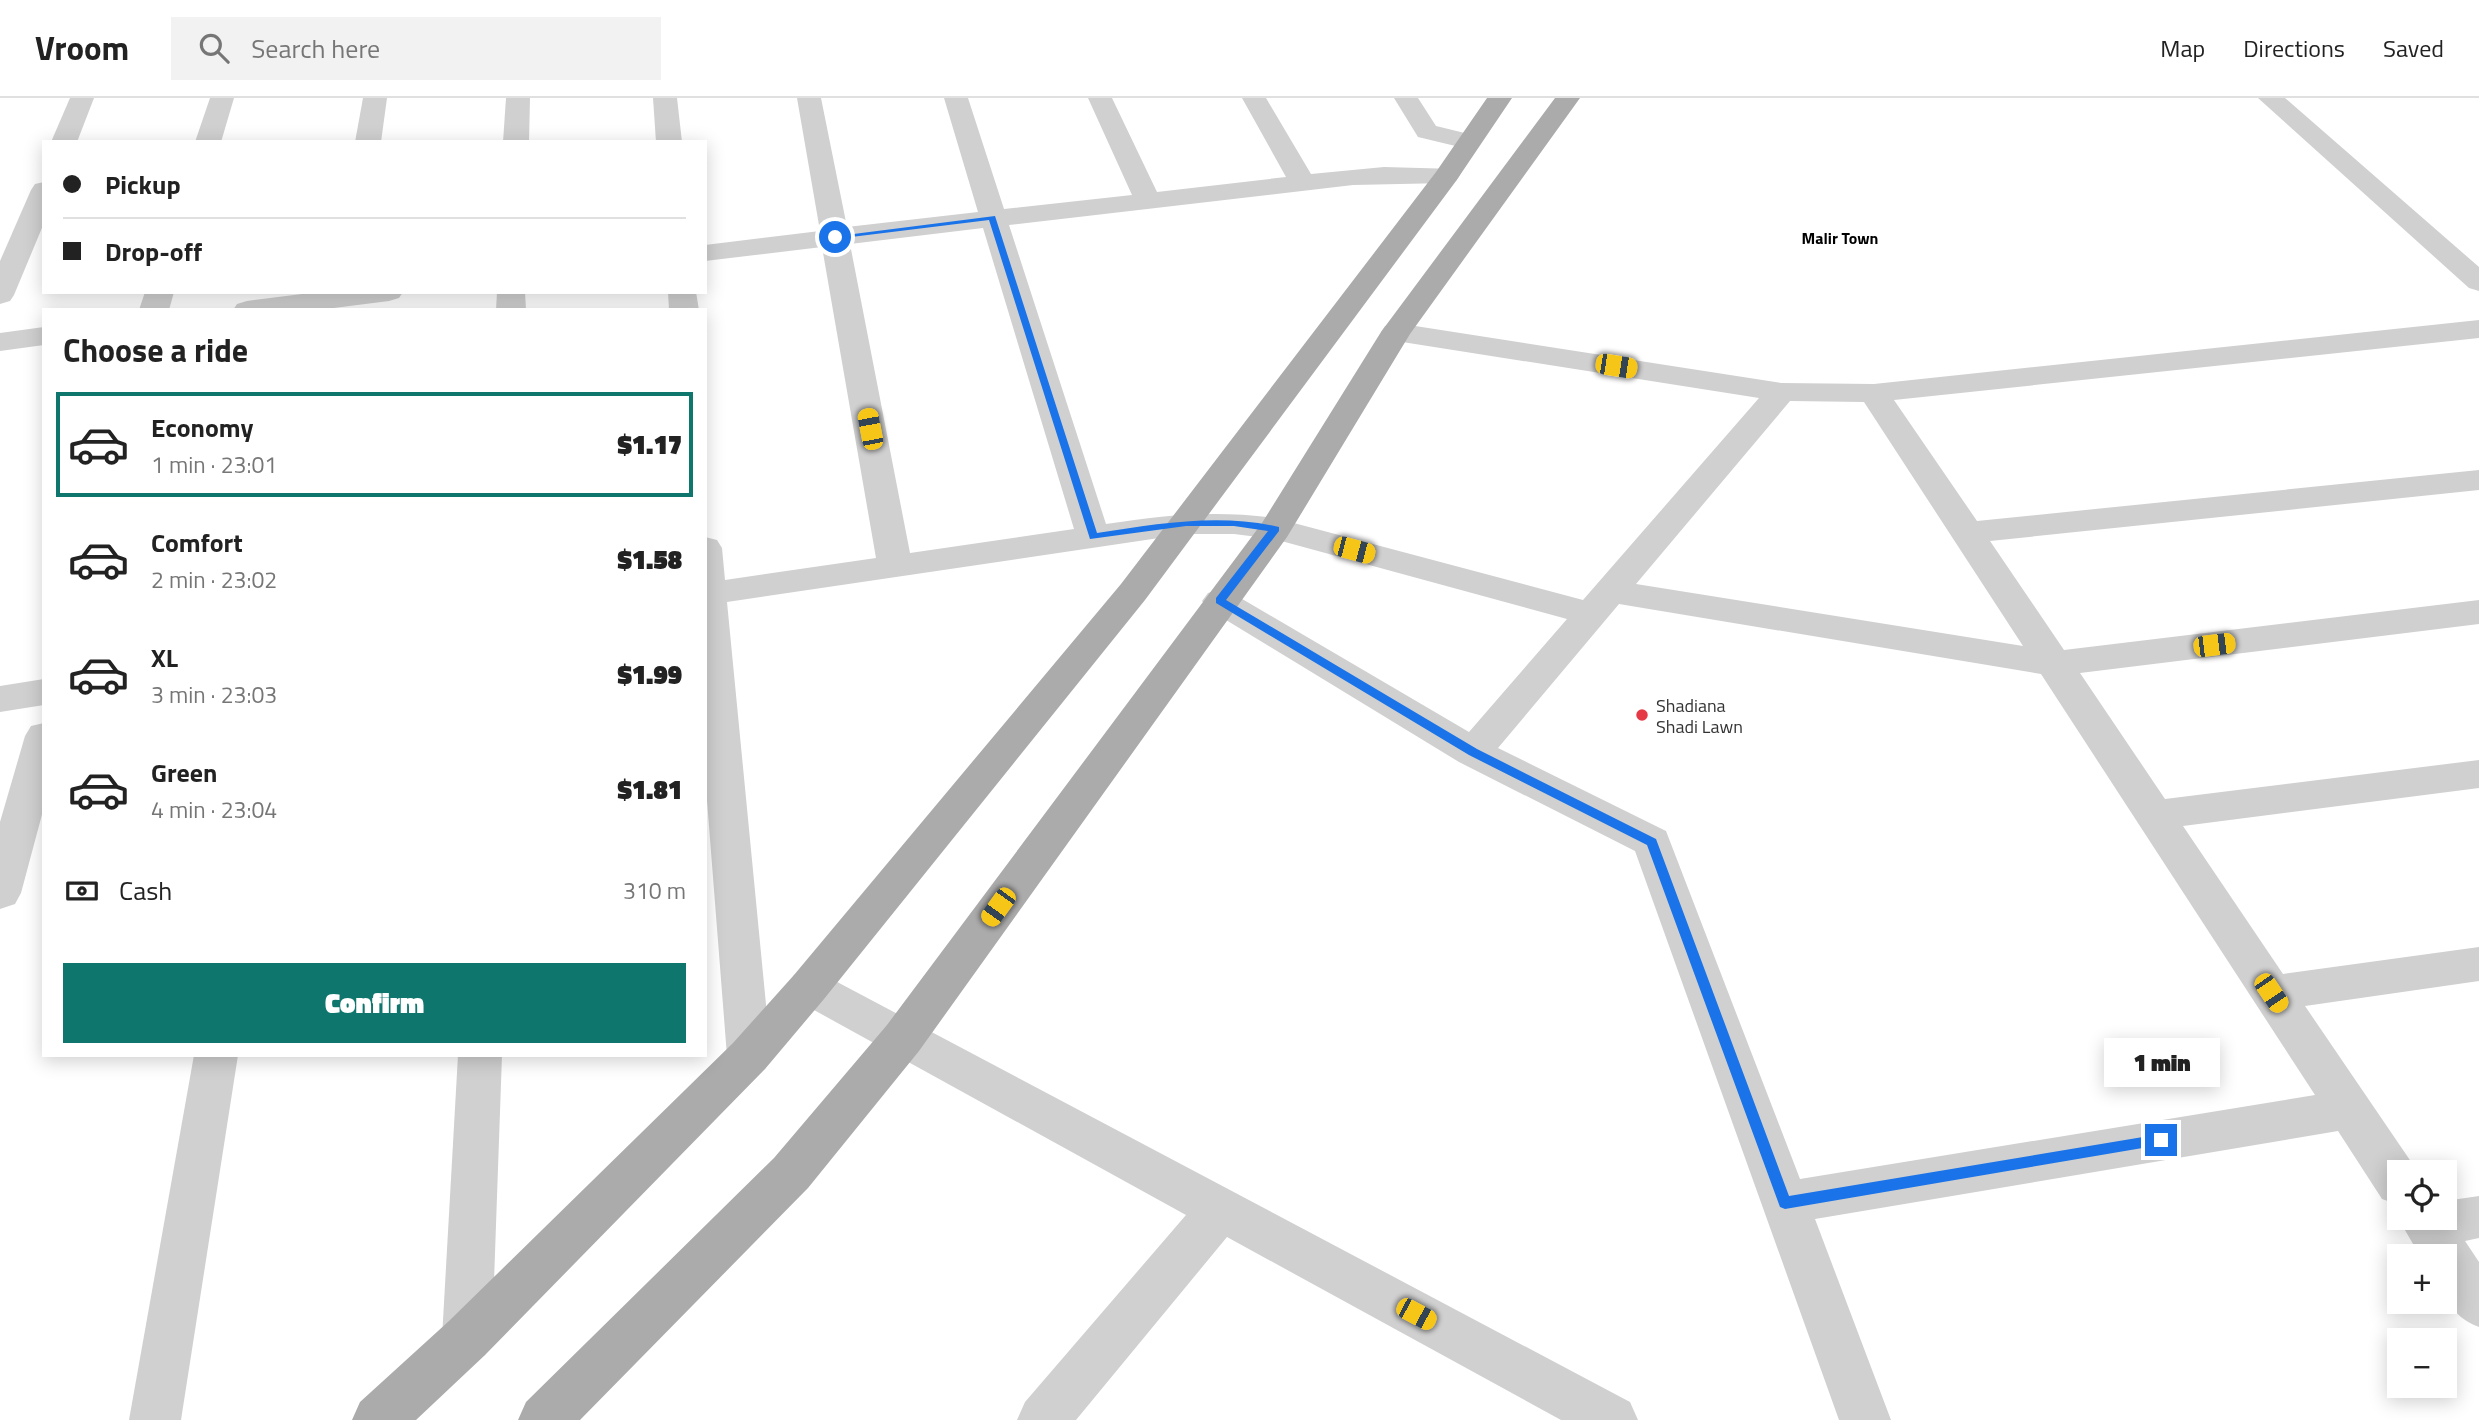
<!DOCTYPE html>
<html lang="en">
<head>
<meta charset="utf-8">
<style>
  :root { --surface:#fff; --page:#f2f2f2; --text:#222; --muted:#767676; --line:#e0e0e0; --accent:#0f766e }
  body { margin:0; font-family:"Titillium Web",sans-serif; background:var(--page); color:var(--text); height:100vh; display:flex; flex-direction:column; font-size:26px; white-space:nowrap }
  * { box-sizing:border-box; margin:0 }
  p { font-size:23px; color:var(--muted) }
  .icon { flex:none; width:38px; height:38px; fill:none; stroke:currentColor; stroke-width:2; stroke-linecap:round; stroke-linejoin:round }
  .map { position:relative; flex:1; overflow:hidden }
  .sheet { position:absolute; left:42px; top:210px; width:665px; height:749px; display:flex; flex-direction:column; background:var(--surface); border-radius:0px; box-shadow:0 4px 18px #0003 }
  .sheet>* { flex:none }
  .hud { position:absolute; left:42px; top:42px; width:665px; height:154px; border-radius:0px; box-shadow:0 4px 18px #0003; display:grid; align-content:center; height:154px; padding:0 21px; background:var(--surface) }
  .tools { position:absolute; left:2387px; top:1062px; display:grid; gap:14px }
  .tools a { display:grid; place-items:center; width:70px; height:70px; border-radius:0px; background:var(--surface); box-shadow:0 4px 18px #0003; font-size:35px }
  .end { position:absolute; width:32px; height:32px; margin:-16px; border:9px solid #1a73e8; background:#fff; box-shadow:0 0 0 4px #fff }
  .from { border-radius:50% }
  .bubble { position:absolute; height:49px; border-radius:0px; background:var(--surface); box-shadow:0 4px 18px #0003; font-size:23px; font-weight:800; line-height:49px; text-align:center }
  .car { position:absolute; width:21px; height:42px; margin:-21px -10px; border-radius:9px; box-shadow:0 0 5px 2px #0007; background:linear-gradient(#f5c518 24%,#345 0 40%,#f5c518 0 76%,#345 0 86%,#f5c518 0) }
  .hud b { display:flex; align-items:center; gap:24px; height:66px; font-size:26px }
  .hud b+b { border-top:2px solid var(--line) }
  .hud i { width:18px; height:18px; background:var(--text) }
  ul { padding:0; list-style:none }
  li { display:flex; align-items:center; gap:21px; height:105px; margin:0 14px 10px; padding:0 7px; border:4px solid transparent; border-radius:0px }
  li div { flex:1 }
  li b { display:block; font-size:26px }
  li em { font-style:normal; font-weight:800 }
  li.on { border-color:var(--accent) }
  li>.icon { width:63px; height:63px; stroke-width:1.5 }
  h2 { padding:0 21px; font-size:32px; line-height:84px }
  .pay { display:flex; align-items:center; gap:18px; height:77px; padding:0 21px; font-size:26px }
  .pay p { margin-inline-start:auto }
  .primary-button { display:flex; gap:14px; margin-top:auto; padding:14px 21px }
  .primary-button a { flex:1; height:80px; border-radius:0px; background:var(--accent); color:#fff; font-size:28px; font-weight:800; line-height:80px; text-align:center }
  header { display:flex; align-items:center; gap:42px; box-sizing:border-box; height:98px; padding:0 35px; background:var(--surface); border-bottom:2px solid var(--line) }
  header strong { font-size:33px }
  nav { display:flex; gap:38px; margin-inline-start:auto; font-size:24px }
  .search { width:490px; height:63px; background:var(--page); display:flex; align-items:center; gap:18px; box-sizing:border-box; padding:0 24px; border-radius:0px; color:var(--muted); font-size:26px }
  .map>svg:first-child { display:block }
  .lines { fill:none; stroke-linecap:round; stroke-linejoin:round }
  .minor { fill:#d0d0d0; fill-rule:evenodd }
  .major { fill:#ababab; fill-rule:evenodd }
  .route { fill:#1a73e8 }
  .poi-dot { fill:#e63946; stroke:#fff; stroke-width:2.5 }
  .labels { text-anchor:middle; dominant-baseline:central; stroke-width:7; stroke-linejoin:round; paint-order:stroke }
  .far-neighbourhood-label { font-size:16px; font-weight:bold; fill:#000; stroke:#fff }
  .poi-label { font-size:18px; fill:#333; stroke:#fff; text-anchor:start }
</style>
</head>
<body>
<header>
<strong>Vroom</strong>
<div class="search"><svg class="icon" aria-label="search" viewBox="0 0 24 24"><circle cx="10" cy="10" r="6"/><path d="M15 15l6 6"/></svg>Search here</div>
<nav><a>Map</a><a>Directions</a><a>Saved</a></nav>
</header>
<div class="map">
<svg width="2479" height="1322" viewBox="0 0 2479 1322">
  <rect width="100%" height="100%" fill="#fff"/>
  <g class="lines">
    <g class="minor">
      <polygon points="70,0 94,0 77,44 51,44"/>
      <polygon points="210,0 234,0 221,44 195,44"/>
      <polygon points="363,0 387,0 381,44 355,44"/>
      <polygon points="506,0 530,0 529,44 503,44"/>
      <polygon points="653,0 677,0 682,44 656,44"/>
      <path d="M797 0H821L847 129 978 114 944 0H968L1004 111 1132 97 1088 0H1112L1157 94 1286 79 1242 0H1266L1311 76 1384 69 1456 71 1460 77 1456 83 1447 85 1353 87 1009 127 1106 426C1166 417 1214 412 1275 420L1583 502 1759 300 1396 243 1385 240 1381 234 1385 228 1396 225 1781 285 1874 286 2479 222V240L1894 302 1977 423 2479 372V392L1990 443 2064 552 2479 502V526L2080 575 2165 701 2479 662V690L2183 728 2283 876 2479 849V883L2305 908 2416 1071 2417 1074H2399V1107L2382 1101 2338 1033 1815 1121 1891 1322H1839L1635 753 1459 664 1208 511 1202 503 1208 495 1220 491 1232 495 1469 634 1567 521 1274 441 1234 436H1186L727 504 771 958 765 971 749 977 733 971 727 958 705 677V439L717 442 722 450 725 482 876 460 822 149 705 163V147L820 133ZM983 130 1074 431 910 455 850 146ZM1790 303 1864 304 2023 548 1636 486ZM1619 506 2041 576 2315 997 1800 1081 1666 733 1498 650Z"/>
      <polygon points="1394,0 1418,0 1436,28 1477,38 1481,43 1477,48 1468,51 1418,39"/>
      <polygon points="2258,0 2285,0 2479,169 2479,193 2469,190"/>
      <polygon points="44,84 44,125 14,197 10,203 0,206 0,163 31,92 35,86"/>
      <polygon points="145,194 174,194 169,212 139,212"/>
      <polygon points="318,194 403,194 399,200 389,203 318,212 233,212 237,206 247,203"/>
      <polygon points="497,194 525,194 526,212 496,212"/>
      <polygon points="668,194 696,194 699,212 669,212"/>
      <polygon points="44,229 44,247 0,253 0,235"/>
      <polygon points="44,581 44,607 0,614 0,588"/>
      <polygon points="44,625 44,709 21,795 15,806 0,811 0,724 25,638 31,628"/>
      <polygon points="809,872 824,877 1630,1304 1638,1322 1561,1322 1227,1139 1076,1322 1017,1322 1025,1304 1186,1117 794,901 787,889 794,877"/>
      <polygon points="194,957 238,957 181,1322 129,1322"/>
      <polygon points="458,957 502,957 492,1240 485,1257 467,1264 449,1257 442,1240"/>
      <path d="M2479 1098V1140L2465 1143 2479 1164V1229C2443 1215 2445 1192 2445 1158H2420L2398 1120 2399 1117V1120H2445V1103Z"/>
    </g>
    <g class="major">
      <polygon points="1487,0 1512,0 1456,83 1145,502 824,901 765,971 485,1257 416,1322 352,1322 360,1304 449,1223 733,945 794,877 1121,486 1436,74"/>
      <polygon points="1555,0 1580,0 1410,236 1287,439 919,953 808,1090 580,1322 518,1322 526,1304 774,1060 887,927 1262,425 1381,234"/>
    </g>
  </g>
  <path class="route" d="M995 118 1097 435C1158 426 1218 415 1279 429V433L1226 502 1477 651 1656 741 1789 1098 2161 1036 2166 1038V1046L1785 1111 1780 1109 1647 747 1469 657 1216 505V500L1268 433 1234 428H1186L1090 441 989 122 835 141 830 139Z"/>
  <circle class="poi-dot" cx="1642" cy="617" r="7"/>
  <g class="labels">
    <g class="far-neighbourhood-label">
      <text x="1840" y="140">Malir Town</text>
    </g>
    <g class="poi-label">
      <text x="1656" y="607">Shadiana<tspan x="1656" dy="21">Shadi Lawn</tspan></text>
    </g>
  </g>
</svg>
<div class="tools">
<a><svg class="icon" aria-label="locate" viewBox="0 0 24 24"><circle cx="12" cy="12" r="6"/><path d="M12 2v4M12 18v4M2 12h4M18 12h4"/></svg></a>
<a>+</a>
<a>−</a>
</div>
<i class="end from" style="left:835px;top:139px"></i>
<i class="end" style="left:2161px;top:1042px"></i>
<div class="bubble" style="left:2104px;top:940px;width:116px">1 min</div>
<i class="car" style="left:1616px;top:268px;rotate:99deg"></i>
<i class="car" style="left:870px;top:331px;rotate:349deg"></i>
<i class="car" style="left:1354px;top:452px;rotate:105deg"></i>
<i class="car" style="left:2214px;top:547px;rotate:83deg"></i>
<i class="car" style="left:998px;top:809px;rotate:216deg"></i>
<i class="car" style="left:2271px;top:895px;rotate:146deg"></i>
<i class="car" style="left:1416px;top:1216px;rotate:118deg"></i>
<div class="hud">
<b><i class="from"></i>Pickup</b>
<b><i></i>Drop-off</b>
</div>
<section class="sheet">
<h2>Choose a ride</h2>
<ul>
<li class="on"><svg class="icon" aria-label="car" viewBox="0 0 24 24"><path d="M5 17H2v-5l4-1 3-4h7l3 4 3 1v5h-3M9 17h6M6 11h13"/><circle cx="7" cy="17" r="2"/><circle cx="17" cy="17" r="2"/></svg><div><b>Economy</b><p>1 min · 23:01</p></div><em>$1.17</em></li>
<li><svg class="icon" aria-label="car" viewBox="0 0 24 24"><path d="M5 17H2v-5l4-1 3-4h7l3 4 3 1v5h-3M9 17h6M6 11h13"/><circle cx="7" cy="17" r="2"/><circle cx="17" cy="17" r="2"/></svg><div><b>Comfort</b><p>2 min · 23:02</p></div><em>$1.58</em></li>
<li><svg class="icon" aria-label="car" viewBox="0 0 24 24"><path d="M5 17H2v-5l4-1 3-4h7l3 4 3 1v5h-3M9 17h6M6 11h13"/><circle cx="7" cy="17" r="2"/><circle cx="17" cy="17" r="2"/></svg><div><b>XL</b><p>3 min · 23:03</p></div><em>$1.99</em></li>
<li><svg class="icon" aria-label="car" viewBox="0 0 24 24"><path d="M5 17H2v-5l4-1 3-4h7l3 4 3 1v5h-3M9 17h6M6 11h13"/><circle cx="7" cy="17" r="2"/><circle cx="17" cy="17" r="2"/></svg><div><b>Green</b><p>4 min · 23:04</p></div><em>$1.81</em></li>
</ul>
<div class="pay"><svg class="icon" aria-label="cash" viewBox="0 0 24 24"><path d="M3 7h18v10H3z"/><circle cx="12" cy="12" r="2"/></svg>Cash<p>310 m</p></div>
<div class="primary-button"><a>Confirm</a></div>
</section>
</div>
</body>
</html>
